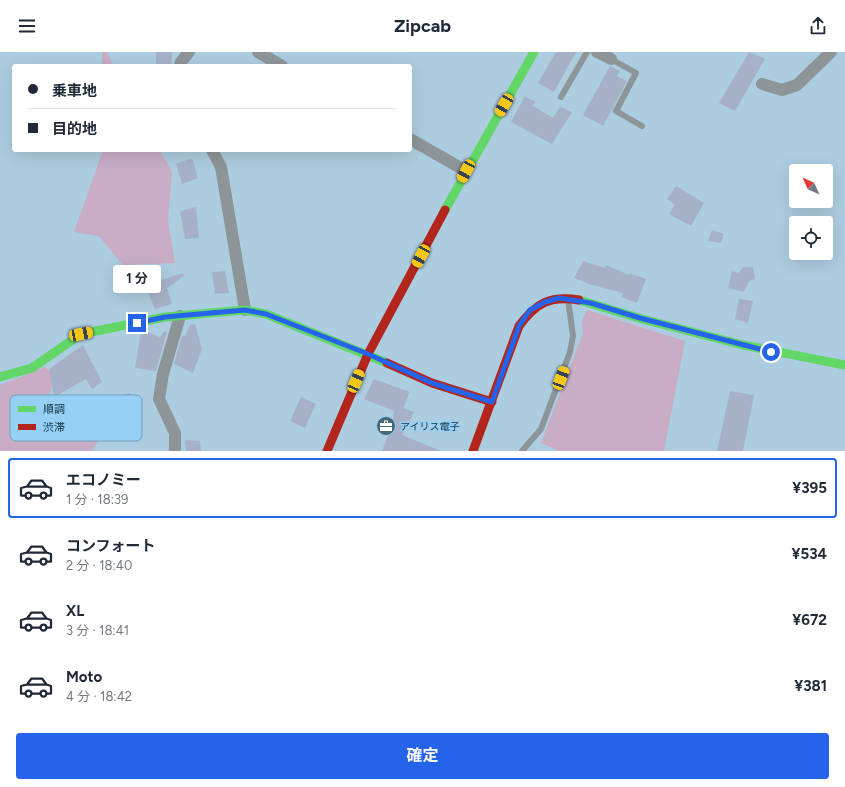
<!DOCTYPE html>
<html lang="ja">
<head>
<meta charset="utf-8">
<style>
  :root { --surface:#fff; --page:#f2f2f3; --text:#1f2937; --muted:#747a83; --line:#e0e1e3; --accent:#2563eb }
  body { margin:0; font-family:Figtree,"Noto Sans JP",sans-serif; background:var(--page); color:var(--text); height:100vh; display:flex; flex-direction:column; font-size:15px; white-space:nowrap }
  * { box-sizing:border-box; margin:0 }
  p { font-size:13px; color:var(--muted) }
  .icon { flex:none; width:22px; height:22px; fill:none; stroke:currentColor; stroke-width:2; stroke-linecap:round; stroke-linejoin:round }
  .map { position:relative; height:399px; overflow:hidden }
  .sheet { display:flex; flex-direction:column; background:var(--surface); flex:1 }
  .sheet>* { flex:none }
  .banner { position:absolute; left:12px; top:12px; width:400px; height:88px; border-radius:4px; box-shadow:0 4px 16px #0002; display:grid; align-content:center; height:88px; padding:0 16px; background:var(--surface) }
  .needle { width:26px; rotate:315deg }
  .controls { position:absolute; left:789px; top:112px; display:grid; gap:8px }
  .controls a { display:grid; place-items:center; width:44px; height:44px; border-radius:4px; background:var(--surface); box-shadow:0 4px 16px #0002; font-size:20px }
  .end { position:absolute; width:18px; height:18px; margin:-9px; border:5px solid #2563eb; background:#fff; box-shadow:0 0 0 2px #fff }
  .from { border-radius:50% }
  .bubble { position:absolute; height:28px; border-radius:4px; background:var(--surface); box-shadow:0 4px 16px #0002; font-size:13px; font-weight:700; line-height:28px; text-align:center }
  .car { position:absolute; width:12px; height:24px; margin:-12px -6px; border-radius:5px; box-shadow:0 0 3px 1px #0007; background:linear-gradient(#f5c518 24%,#345 0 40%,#f5c518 0 76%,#345 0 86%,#f5c518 0) }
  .banner b { display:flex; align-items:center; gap:14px; height:38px; font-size:15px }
  .banner b+b { border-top:1px solid var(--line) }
  .banner i { width:10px; height:10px; background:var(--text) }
  ul { padding:7px 0 0; list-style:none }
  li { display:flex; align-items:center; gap:12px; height:60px; margin:0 8px 6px; padding:0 8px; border:2px solid transparent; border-radius:4px }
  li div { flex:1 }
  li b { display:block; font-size:15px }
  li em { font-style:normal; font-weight:700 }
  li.on { border-color:var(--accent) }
  li>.icon { width:36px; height:36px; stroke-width:1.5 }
  .primary-button { display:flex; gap:8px; margin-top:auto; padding:8px 16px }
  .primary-button a { flex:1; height:46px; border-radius:4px; background:var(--accent); color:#fff; font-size:16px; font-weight:700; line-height:46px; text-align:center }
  header { display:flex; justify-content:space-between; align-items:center; height:52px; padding:0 16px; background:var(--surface); font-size:18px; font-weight:700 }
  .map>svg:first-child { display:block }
  .green { fill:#c8adc5 }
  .building { fill:#a6b1c8 }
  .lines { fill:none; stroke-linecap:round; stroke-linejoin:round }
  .lane { stroke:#8d9598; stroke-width:6 }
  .street { stroke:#8d9598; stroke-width:12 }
  .fast { stroke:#63d668; stroke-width:9 }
  .jam { stroke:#b3261e; stroke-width:9 }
  .route { stroke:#2563eb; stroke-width:5 }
  .labels { text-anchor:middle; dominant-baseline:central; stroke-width:3; stroke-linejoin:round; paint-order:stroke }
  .poi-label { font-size:10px; fill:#123243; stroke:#96d1f5; text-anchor:start }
  .key { fill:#96d1f5; stroke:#6ea1c0; stroke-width:1 }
  .key-label { font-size:11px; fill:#123243 }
</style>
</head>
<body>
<header><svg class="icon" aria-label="menu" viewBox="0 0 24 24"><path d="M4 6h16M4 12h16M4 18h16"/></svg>Zipcab<svg class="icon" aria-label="share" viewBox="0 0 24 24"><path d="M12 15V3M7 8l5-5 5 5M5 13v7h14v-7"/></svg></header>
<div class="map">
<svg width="845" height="399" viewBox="0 0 845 399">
  <rect width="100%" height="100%" fill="#acccdf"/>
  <g class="green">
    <polygon points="103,0 107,0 114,14 101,14"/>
    <polygon points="103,98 160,98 172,120 168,169 175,211 123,213 99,184 74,180"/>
    <polygon points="587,258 685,289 664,399 559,399 541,391 583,281 582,268"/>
    <polygon points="45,315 55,324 48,348 54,362 99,388 92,399 0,399 0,333"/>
  </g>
  <g class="building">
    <polygon points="156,0 172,0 171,14 156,14"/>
    <polygon points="556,0 576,0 554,40 538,31"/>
    <polygon points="749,0 765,7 735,59 719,51"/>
    <polygon points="610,14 620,19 617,24 627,29 603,74 583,63"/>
    <polygon points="525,44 535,50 533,54 553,66 560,55 572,60 552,92 511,70"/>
    <polygon points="192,106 198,126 182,132 176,112"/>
    <polygon points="676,134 704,151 691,174 669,162 675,153 667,147"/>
    <polygon points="196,155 199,186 185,187 180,159"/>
    <polygon points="712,178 724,182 721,191 708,189"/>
    <polygon points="583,209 605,216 606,213 629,223 629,221 646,227 637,251 621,245 623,241 592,233 574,226"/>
    <polygon points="743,215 753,215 755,227 749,229 744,240 728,236 732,219 739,221"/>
    <polygon points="225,219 229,241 215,242 212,220"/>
    <polygon points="183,221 184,224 167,236 172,252 155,257 145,233"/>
    <polygon points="739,247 753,249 748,271 735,267"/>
    <polygon points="195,272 202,297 193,321 174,312 182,284 185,284 190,273"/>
    <polygon points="144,279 160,285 164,279 167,280 156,319 135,316 141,280"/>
    <polygon points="83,293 102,330 92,337 86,327 54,345 49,317"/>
    <polygon points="374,327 410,340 403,356 414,360 402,383 441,399 382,399 392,373 394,359 364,347"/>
    <polygon points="730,339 754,343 743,399 717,399"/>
    <polygon points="130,341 134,361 115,365 110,347"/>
    <polygon points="301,345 316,352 305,376 290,369"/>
    <polygon points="185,388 200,389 201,399 186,399"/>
  </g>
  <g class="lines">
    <g class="lane">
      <polyline points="611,7 636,21 616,59 642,74"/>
      <polyline points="561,45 587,0"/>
      <polyline points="522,399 541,377 570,300 573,284 568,247"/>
    </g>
    <g class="street">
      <polyline points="258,0 282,14"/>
      <polyline points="597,0 611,7"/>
      <polyline points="180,14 181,10 189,0"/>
      <polyline points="762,32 782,38 797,33 831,0"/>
      <polyline points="410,87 466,119"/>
      <polyline points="212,98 221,115 245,258"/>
      <polyline points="175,399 175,381 159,347 163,322 180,264"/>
    </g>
    <g class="fast">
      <polyline points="445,158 534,0"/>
      <polyline points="579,248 642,267 743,293 845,313"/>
      <polyline points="0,325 32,316 81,282 165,265 245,258 266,262 387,311"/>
    </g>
    <g class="jam">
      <polyline points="387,311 432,331 492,350"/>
      <polyline points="327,399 368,302 445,158"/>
      <path d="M473 399 519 274C536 251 550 243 579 248"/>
    </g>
  </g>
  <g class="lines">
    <polyline class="route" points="137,271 165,265 245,258 266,262 368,302 432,331 492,350 519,274 530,258 545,250 559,246 591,251 640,266 771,300"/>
  </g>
  <defs>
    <symbol id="office-disc" viewBox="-11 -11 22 22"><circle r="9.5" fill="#48687a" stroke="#96d1f5"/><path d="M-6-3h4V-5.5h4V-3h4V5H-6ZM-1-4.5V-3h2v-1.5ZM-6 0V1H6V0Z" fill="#fff"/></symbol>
  </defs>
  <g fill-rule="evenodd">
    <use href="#office-disc" x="375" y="363" width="22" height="22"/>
  </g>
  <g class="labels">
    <g class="poi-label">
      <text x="400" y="374">アイリス電子</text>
    </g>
  </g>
  <rect x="10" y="343" width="132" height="46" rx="6" class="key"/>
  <rect x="18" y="354" width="18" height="6" fill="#63d668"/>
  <rect x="18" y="372" width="18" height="6" fill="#b3261e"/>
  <g class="key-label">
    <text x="43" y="361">順調</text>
    <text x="43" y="379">渋滞</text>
  </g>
</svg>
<div class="controls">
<a><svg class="needle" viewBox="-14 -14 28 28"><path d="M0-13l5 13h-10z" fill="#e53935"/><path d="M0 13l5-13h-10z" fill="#747a83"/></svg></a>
<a><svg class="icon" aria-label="locate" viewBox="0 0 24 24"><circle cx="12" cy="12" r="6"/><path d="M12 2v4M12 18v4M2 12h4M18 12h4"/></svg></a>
</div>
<i class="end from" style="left:771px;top:300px"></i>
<i class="end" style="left:137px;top:271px"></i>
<div class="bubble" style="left:113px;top:213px;width:48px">1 分</div>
<i class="car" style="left:504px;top:53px;rotate:210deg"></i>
<i class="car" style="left:466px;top:119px;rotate:208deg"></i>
<i class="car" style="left:421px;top:204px;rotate:208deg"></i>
<i class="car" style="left:81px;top:282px;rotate:79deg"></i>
<i class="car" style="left:561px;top:326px;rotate:21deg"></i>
<i class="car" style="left:356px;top:329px;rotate:23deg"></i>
<div class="banner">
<b><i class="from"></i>乗車地</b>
<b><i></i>目的地</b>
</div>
</div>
<section class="sheet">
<ul>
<li class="on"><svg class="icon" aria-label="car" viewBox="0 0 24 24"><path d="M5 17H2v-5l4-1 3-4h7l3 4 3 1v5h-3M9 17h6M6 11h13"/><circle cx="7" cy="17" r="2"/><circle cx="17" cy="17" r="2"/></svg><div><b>エコノミー</b><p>1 分 · 18:39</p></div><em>¥395</em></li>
<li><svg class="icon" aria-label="car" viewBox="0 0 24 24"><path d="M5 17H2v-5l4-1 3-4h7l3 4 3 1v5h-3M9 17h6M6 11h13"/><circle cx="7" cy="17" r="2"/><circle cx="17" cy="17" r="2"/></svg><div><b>コンフォート</b><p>2 分 · 18:40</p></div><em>¥534</em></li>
<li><svg class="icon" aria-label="car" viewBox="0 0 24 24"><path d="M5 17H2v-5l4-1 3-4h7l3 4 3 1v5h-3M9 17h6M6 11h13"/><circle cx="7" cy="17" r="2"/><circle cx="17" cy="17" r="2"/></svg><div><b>XL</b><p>3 分 · 18:41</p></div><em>¥672</em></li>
<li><svg class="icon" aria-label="car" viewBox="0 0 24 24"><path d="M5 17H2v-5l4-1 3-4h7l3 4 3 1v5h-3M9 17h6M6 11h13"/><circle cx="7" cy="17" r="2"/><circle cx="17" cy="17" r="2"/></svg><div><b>Moto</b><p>4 分 · 18:42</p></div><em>¥381</em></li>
</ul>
<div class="primary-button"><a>確定</a></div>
</section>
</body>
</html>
